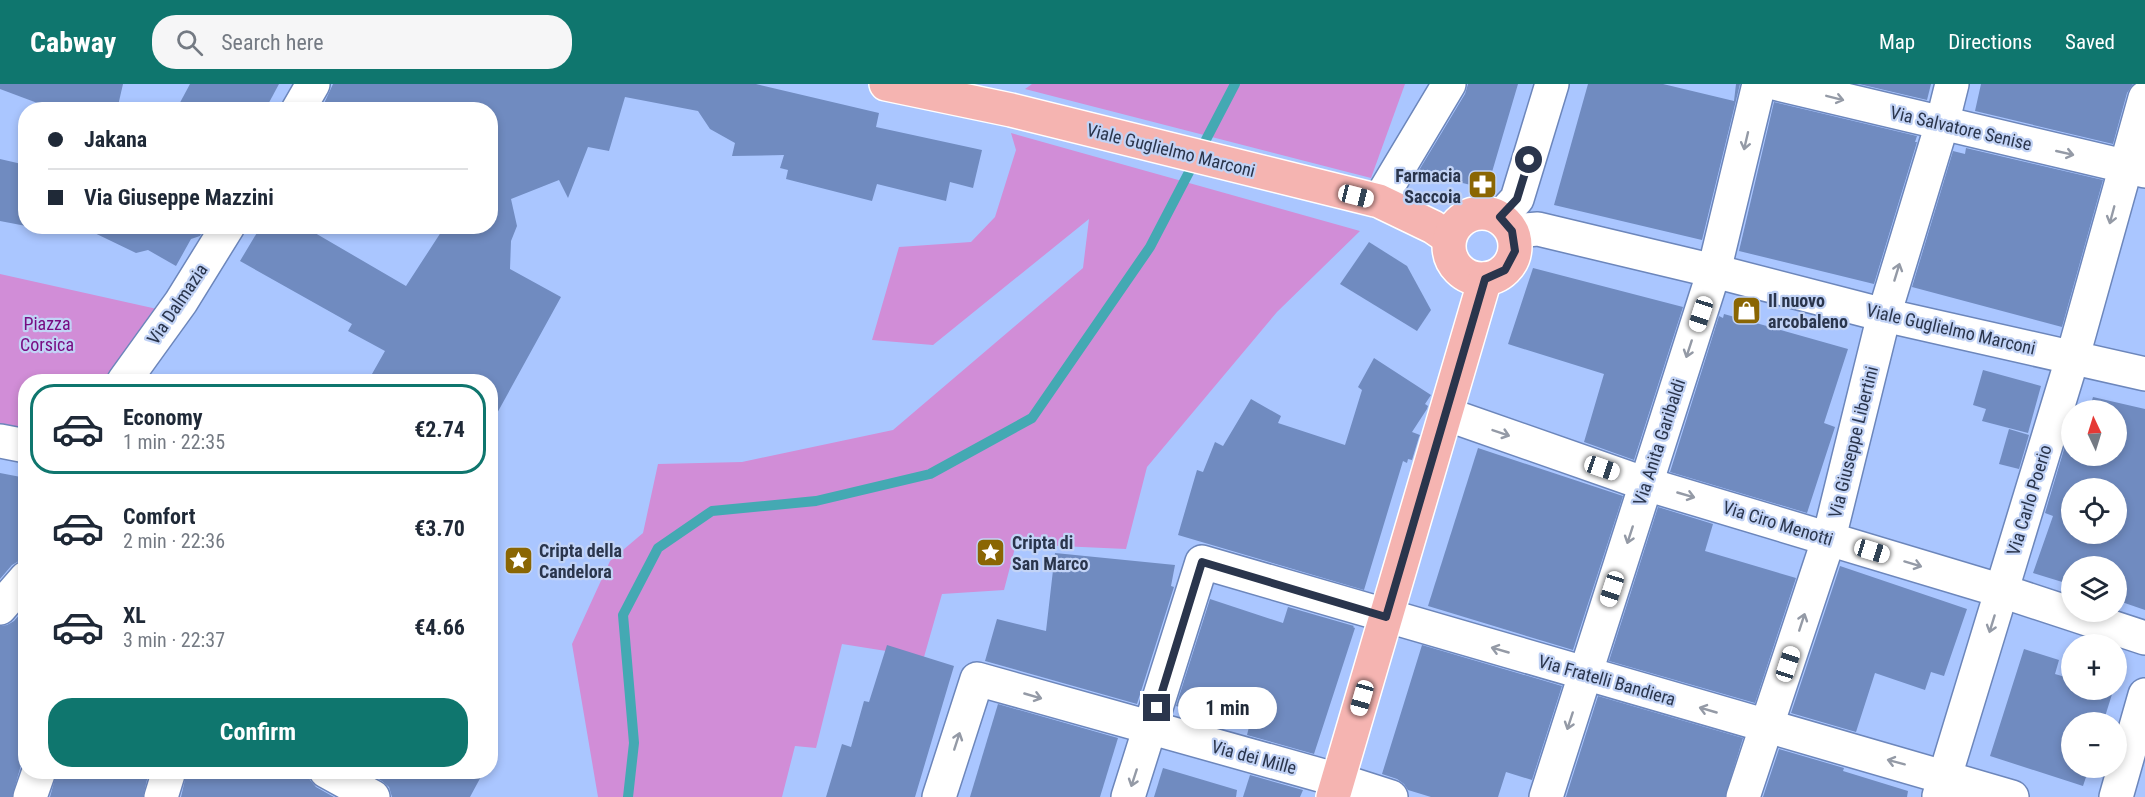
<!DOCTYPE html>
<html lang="en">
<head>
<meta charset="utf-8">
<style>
  :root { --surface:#fff; --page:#f6f6f7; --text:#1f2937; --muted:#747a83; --line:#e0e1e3; --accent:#0f766e }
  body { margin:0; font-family:"Roboto Condensed",sans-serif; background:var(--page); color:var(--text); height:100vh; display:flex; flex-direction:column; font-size:22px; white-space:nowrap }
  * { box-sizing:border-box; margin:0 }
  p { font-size:20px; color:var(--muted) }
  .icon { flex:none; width:33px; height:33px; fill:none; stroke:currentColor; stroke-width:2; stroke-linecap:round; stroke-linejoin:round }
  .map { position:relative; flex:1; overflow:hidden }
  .panel { position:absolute; left:18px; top:290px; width:480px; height:405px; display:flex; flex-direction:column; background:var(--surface); border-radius:24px; box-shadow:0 3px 9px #0003 }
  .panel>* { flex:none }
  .guide { position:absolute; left:18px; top:18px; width:480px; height:132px; border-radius:24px; box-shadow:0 3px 9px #0003; display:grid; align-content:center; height:132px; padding:0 30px; background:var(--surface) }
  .needle { width:39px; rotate:356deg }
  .buttons { position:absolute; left:2061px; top:316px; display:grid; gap:12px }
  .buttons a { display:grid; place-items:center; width:66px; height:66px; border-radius:50%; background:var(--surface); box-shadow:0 3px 9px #0003; font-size:30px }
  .end { position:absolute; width:27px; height:27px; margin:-14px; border:8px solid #2a354c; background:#fff; box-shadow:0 0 0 3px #fff }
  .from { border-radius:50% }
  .bubble { position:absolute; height:42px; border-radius:21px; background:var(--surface); box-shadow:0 3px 9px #0003; font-size:20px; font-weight:700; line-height:42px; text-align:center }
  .car { position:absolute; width:18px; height:36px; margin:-18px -9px; border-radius:8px; box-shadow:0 0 4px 2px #0007; background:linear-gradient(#fff 24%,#345 0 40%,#fff 0 76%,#345 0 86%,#fff 0) }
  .guide b { display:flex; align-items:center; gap:21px; height:57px; font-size:22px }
  .guide b+b { border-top:2px solid var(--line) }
  .guide i { width:15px; height:15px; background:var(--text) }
  ul { padding:10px 0 0; list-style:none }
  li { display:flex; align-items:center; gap:18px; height:90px; margin:0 12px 9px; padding:0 18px; border:3px solid transparent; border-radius:24px }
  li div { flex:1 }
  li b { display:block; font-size:22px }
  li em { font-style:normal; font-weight:700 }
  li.active { border-color:var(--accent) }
  li>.icon { width:54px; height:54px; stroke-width:1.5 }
  .cta { display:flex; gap:12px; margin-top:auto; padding:12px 30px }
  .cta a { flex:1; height:69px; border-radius:24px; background:var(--accent); color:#fff; font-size:24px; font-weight:700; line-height:69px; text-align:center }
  header { display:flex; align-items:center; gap:36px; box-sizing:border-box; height:84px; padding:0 30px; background:var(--accent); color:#fff }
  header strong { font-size:28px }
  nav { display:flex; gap:33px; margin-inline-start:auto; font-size:21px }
  .search { width:420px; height:54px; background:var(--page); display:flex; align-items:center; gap:15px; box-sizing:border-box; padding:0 21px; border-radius:24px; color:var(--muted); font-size:22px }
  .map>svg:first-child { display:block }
  .green { fill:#d18dd7 }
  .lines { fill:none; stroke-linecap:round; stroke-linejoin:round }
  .stream { stroke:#44a9b3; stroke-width:10 }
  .building { fill:#708bc0; fill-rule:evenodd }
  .street-casing { stroke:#6c86bb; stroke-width:36 }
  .secondary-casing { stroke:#6c86bb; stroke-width:36 }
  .primary-casing { stroke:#fff; stroke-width:36 }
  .street { stroke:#fff; stroke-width:33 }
  .secondary { stroke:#fff; stroke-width:33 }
  .primary { stroke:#f5b4b1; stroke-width:33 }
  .oneway { stroke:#949aa6 }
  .route { stroke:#2a354c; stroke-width:8 }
  .labels { text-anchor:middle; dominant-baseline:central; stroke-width:4.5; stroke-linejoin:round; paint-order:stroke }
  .street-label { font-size:18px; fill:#2a354c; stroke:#c2d3f6 }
  .poi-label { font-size:18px; font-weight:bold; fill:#2a354c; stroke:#c2d3f6; text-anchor:start }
  .park-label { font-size:18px; fill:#780c82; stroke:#c2d3f6 }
</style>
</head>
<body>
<header>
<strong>Cabway</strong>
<div class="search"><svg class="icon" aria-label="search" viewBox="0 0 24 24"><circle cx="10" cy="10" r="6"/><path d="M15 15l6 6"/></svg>Search here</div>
<nav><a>Map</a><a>Directions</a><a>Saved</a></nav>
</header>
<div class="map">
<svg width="2145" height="713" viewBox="0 0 2145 713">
  <rect width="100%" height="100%" fill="#aac6ff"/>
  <g class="green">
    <polygon points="1032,0 1405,0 1371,94 1025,5"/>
    <polygon points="1011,49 1360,147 1277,228 1147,383 1126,465 1016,460 1004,506 942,510 924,573 842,560 816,664 795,662 782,713 598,713 572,560 610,477 643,449 658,380 742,378 893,346 1083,184 1089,135 933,261 872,256 899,163 971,158 995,133 1016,66"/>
    <polygon points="0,190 157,225 109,297 26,297 25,348 0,344"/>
  </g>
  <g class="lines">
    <polyline class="stream" points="628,713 634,659 623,531 658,464 712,427 816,417 930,390 1032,334 1150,163 1235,0"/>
  </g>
  <g class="building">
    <polygon points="0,0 123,0 117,26 56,26 0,5"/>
    <polygon points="190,0 279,0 265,26 176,26"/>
    <polygon points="333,0 756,0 879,29 876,43 982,66 973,104 950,98 946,117 877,100 872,117 786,95 788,86 780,84 784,71 732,72 735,59 710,45 698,27 625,13 609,67 588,63 568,114 559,96 511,115 517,142 511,157 510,185 561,213 490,342 490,297 368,297 385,267 348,247 352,240 240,177 261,142 303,142 406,202 445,142 490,142 490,26 321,26"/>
    <polygon points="1468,0 1518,0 1487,105 1418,88 1465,10"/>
    <polygon points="1588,0 1663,0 1734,17 1736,0 1740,0 1702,156 1554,121"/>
    <polygon points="1859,0 1931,0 1927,16"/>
    <polygon points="1981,0 2133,0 2127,9 2113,60 1975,27"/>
    <polygon points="1774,18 1917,52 1915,58 1917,58 1874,200 1739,167"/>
    <polygon points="1966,64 2103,96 2062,243 1912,203 1953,67 1965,70"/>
    <polygon points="0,75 26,81 26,142 0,137"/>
    <polygon points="80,142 202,142 202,148 200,152 191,155 176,182 148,166 136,169"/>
    <polygon points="1369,158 1407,182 1431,226 1417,247 1340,200"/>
    <polygon points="1533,184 1683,223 1634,376 1584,358 1604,290 1508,260"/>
    <polygon points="1724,230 1848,265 1824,339 1835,343 1807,429 1670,388 1719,232 1723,234"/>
    <polygon points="1374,274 1431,311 1425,320 1428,322 1427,325 1412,348 1420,351 1419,353 1412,376 1408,375 1407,379 1403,377 1364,506 1178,451 1197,386 1203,388 1215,358 1223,362 1251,315 1281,332 1278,339 1345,361 1362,306 1358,303"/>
    <polygon points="1983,286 2041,302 2028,349 1982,337 1986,325 1973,321"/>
    <path d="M2093 313 2145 325V526L2116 516V483H2072V501L2033 489 2053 432 2045 429 2065 362 2072 364V372H2116V327H2089ZM2072 405H2116V450H2072Z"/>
    <polygon points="2009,345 2029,351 2019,385 1999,380"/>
    <polygon points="1478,364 1623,412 1573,566 1428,522"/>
    <polygon points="0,389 26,394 26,476 19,477 12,481 0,495"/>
    <polygon points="1658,423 1713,440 1705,467 1796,494 1755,619 1609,577"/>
    <polygon points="1055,469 1175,481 1171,502 1174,503 1137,620 985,577 997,535 1046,547"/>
    <polygon points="1840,482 1967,525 1944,592 1931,588 1925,606 1875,589 1856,648 1791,629"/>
    <polygon points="1210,515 1283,539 1288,523 1354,542 1353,543 1355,544 1314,670 1247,651 1249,643 1198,626 1197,629 1176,622"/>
    <polygon points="26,523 26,675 21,681 12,713 0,713 0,542 7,541 14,537"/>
    <polygon points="887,561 954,582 915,713 826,713 842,660 851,663 864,617 869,618"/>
    <polygon points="1422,561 1562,602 1532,696 1506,688 1498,713 1431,713 1408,706 1404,700 1397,695 1382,690"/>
    <polygon points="2024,565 2059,576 2055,590 2072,595 2072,606 2113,607 2103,639 2072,639 2072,684 2089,684 2083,702 1990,672"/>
    <polygon points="1598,612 1743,654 1725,713 1566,713"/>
    <polygon points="998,620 1118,654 1100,713 970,713"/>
    <polygon points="1779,665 1844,684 1843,687 1908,707 1907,713 1763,713"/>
    <polygon points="1163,684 1237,706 1236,713 1154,713"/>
    <polygon points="57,687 149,687 143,713 50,713"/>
    <polygon points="187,687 307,687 310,696 316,703 334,713 181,713"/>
    <polygon points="365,687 484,687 470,713 392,713 389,703 382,697"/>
    <polygon points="1250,691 1303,706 1300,713 1243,713"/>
  </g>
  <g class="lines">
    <defs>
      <g id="street">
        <polyline points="1778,0 2145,87"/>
        <polyline points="298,26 313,0"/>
        <polyline points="1379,117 1449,0"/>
        <polyline points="1500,133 1517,115 1552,0"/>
        <polyline points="124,297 181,218 228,142"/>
        <polyline points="1446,330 1646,400 2002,507 2145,554"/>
        <polyline points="0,357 26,362"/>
        <polyline points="0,524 26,494"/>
        <polyline points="326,687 373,713"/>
        <polyline points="1939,712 2073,272 2145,14"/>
        <polyline points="30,713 39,687"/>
        <polyline points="161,713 169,687"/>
        <polyline points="939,713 977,595 1338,696 1391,713"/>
        <polyline points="1128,713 1202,478 2012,713"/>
        <polyline points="1546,713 1714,187 1759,0"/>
        <polyline points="1743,713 1829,454 1884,231 1942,40 1952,0"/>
        <polyline points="2116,713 2145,611"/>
      </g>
      <polyline id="secondary" points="1512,147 1538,145 1714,187 1884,231 2145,290"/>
      <g id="primary">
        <polyline points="886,0 1011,26 1379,117 1433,143 1449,154"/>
        <circle cx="1482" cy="162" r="33"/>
        <polyline points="1333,713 1485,195"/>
      </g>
    </defs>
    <use href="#street" class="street-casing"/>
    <use href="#secondary" class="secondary-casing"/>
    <use href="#primary" class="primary-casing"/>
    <use href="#street" class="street"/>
    <use href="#secondary" class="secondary"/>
    <use href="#primary" class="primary"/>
  </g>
  <defs><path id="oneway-shaft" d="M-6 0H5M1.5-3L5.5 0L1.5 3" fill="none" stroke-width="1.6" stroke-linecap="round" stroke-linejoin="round" transform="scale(1.5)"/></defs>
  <g class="oneway">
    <use href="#oneway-shaft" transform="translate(1835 14) rotate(14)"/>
    <use href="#oneway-shaft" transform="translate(1746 57) rotate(103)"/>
    <use href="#oneway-shaft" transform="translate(2065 69) rotate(13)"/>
    <use href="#oneway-shaft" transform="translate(2112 131) rotate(105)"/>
    <use href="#oneway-shaft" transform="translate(1897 188) rotate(-73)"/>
    <use href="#oneway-shaft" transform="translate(1689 265) rotate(108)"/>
    <use href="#oneway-shaft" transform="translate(1501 349) rotate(19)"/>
    <use href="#oneway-shaft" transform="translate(1686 411) rotate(16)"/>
    <use href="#oneway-shaft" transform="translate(1630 451) rotate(108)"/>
    <use href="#oneway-shaft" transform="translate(1913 480) rotate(17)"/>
    <use href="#oneway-shaft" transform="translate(1802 538) rotate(-72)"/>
    <use href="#oneway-shaft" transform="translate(1992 540) rotate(107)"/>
    <use href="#oneway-shaft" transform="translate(1500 566) rotate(-164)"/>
    <use href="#oneway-shaft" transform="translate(1033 612) rotate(16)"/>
    <use href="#oneway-shaft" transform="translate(1708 626) rotate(-164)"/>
    <use href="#oneway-shaft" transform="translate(1570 637) rotate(108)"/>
    <use href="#oneway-shaft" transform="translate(957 657) rotate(-72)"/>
    <use href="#oneway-shaft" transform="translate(1896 678) rotate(-165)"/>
    <use href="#oneway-shaft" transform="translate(1134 694) rotate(108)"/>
  </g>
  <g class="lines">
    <polyline class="route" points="1157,624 1202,478 1386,533 1485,195 1505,186 1515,167 1512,147 1500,133 1517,115 1529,76"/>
  </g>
  <defs>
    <symbol id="pharmacy-square" viewBox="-11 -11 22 22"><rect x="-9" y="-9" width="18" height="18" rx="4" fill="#8a6603" stroke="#c2d3f6"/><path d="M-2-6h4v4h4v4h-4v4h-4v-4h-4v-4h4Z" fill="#fff"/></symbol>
    <symbol id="shop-square" viewBox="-11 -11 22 22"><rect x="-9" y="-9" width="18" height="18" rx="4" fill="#8a6603" stroke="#c2d3f6"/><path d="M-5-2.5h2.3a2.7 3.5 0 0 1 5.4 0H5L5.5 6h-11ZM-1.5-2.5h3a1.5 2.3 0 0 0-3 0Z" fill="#fff"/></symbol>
    <symbol id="sight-square" viewBox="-11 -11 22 22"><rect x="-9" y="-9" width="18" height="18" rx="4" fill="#8a6603" stroke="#c2d3f6"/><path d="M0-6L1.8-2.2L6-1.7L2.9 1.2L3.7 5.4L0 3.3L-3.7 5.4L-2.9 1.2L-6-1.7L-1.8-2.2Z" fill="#fff"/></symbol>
  </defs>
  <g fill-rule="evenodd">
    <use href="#pharmacy-square" x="1466" y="84" width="33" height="33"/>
    <use href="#shop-square" x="1730" y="210" width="33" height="33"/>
    <use href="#sight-square" x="974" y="452" width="33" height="33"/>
    <use href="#sight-square" x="502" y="460" width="33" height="33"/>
  </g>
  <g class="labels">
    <g class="street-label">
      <text transform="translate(1961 44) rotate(13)">Via Salvatore Senise</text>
      <text transform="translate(1171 66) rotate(14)">Viale Guglielmo Marconi</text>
      <text transform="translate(177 220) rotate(-56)">Via Dalmazia</text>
      <text transform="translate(1951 245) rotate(13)">Viale Guglielmo Marconi</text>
      <text transform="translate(1659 358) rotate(-72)">Via Anita Garibaldi</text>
      <text transform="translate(1853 358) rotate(-76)">Via Giuseppe Libertini</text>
      <text transform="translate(2029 416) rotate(-73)">Via Carlo Poerio</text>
      <text transform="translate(1778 439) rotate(17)">Via Ciro Menotti</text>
      <text transform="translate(1607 596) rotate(16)">Via Fratelli Bandiera</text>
      <text transform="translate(1254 673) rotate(15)">Via dei Mille</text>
    </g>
    <g class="poi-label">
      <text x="1461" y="91" text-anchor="end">Farmacia<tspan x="1461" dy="21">Saccoia</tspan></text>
      <text x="1768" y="216">Il nuovo<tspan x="1768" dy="21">arcobaleno</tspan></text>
      <text x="1012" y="458">Cripta di<tspan x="1012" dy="21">San Marco</tspan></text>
      <text x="539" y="466">Cripta della<tspan x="539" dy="21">Candelora</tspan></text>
    </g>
    <g class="park-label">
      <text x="47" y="239">Piazza<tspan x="47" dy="21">Corsica</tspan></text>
    </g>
  </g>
</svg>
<div class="buttons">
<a><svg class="needle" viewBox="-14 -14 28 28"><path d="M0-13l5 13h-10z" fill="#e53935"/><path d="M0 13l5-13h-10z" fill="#747a83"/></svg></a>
<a><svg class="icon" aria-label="locate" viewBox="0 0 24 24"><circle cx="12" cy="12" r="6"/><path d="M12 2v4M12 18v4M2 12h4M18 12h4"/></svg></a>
<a><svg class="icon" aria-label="layers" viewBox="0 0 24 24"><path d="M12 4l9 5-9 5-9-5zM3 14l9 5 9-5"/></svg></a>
<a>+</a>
<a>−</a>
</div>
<i class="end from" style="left:1529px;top:76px"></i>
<i class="end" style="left:1157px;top:624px"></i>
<div class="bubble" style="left:1178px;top:603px;width:99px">1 min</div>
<i class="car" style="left:1356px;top:112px;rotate:104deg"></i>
<i class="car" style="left:1701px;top:230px;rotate:198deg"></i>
<i class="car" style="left:1602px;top:384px;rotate:109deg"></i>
<i class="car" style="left:1872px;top:467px;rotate:107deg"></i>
<i class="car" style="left:1612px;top:505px;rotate:198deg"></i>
<i class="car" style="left:1788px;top:580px;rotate:18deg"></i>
<i class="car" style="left:1362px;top:614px;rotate:196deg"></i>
<div class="guide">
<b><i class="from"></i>Jakana</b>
<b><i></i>Via Giuseppe Mazzini</b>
</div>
<section class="panel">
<ul>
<li class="active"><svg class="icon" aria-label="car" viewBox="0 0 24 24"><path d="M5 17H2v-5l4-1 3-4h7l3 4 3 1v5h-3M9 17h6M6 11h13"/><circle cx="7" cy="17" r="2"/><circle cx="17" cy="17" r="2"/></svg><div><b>Economy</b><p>1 min · 22:35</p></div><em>€2.74</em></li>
<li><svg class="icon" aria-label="car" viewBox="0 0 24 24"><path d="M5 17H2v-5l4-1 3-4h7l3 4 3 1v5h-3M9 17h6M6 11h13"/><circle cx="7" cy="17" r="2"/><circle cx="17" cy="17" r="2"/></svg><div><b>Comfort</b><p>2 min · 22:36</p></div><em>€3.70</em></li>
<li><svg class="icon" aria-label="car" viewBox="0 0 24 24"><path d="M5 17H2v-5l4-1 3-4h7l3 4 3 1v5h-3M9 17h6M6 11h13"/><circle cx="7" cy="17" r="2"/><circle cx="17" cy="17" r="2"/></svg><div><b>XL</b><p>3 min · 22:37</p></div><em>€4.66</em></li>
</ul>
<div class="cta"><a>Confirm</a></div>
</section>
</div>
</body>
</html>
